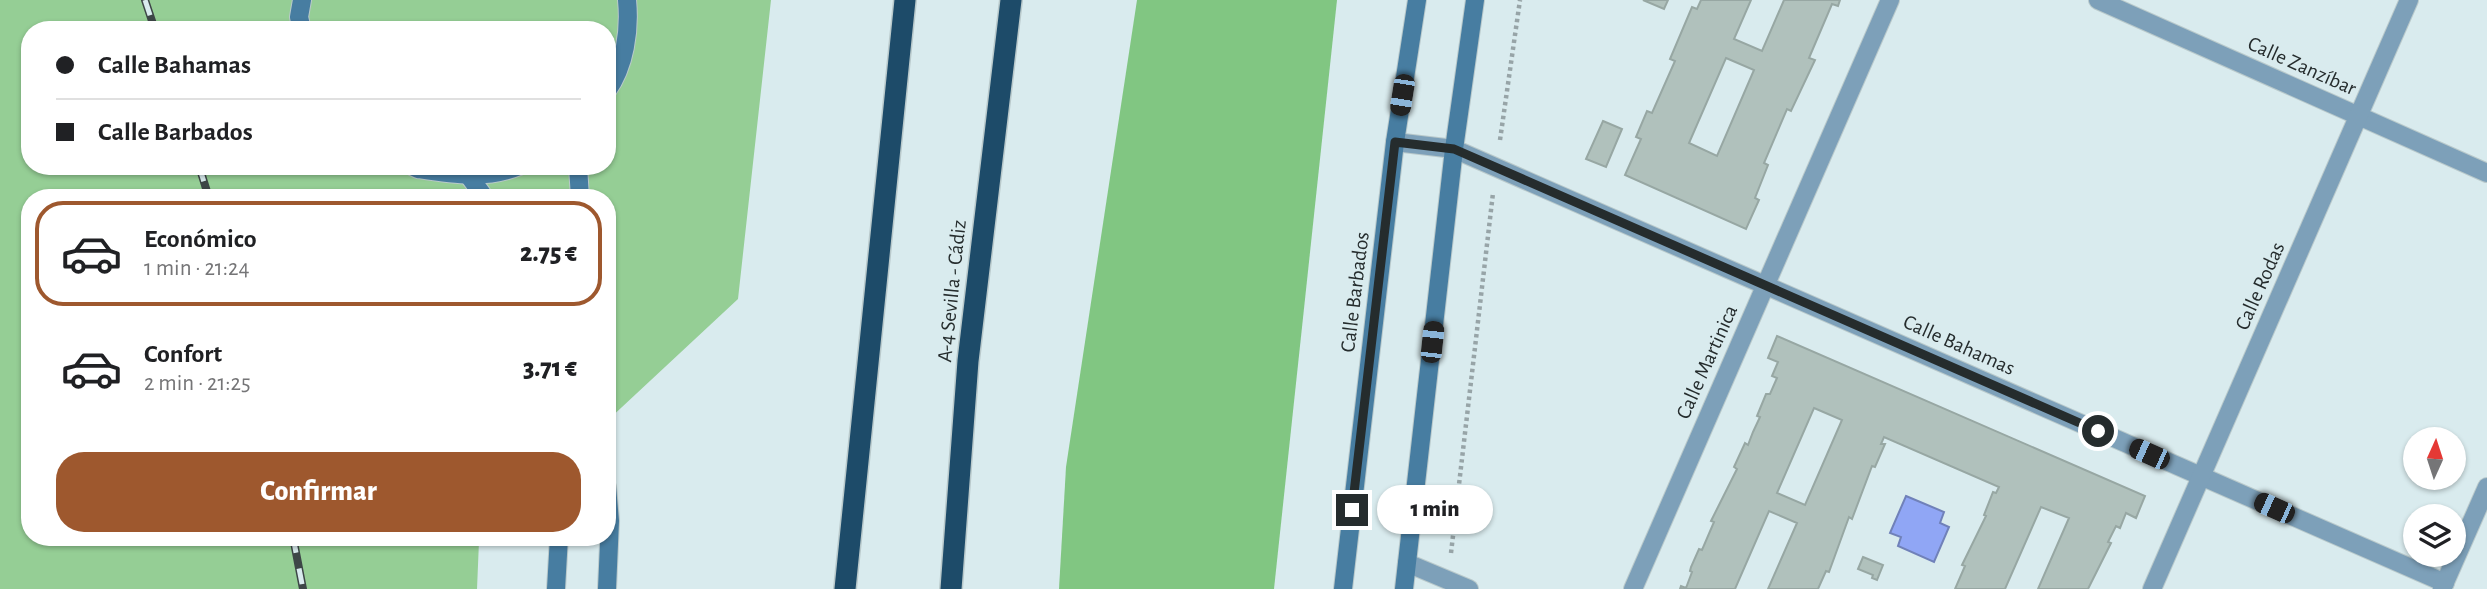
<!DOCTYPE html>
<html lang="es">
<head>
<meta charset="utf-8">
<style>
  :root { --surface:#fff; --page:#f6f6f6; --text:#202124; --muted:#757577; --line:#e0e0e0; --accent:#9e582e }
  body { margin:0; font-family:"Alegreya Sans",sans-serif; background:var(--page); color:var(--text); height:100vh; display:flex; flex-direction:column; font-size:26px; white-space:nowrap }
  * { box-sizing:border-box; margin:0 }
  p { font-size:23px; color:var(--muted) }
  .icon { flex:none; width:38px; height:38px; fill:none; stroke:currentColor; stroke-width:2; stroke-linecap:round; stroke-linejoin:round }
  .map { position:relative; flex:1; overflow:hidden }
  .details { position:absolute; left:21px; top:189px; width:595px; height:357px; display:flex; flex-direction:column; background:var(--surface); border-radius:28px; box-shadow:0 2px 5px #0004 }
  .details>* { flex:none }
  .guide { position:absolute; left:21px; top:21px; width:595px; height:154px; border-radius:28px; box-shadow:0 2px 5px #0004; display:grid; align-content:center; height:154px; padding:0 35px; background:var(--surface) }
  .needle { width:46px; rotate:3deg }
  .controls { position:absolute; left:2403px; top:427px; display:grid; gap:14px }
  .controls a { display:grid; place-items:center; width:63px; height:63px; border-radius:50%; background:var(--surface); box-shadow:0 2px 5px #0004; font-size:35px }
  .end { position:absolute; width:32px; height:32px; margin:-16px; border:9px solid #252c2d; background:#fff; box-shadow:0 0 0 4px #fff }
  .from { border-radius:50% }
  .bubble { position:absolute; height:49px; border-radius:24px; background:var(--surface); box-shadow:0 2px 5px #0004; font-size:23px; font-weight:800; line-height:49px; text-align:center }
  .car { position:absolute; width:21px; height:42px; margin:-21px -10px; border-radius:9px; box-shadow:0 0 5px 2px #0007; background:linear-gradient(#222 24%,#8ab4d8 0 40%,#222 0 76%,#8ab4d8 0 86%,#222 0) }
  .guide b { display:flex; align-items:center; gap:24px; height:66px; font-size:26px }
  .guide b+b { border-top:2px solid var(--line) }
  .guide i { width:18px; height:18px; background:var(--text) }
  ul { padding:12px 0 0; list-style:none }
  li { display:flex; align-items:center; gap:21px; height:105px; margin:0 14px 10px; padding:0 21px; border:4px solid transparent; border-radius:28px }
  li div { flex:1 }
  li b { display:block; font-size:26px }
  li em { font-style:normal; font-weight:800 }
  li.active { border-color:var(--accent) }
  li>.icon { width:63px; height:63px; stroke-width:1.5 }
  .action { display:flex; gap:14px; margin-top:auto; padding:14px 35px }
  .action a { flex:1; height:80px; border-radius:28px; background:var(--accent); color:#fff; font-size:28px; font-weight:800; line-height:80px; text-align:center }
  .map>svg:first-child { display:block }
  .green { fill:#95ce95; fill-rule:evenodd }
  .forest { fill:#81c682 }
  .water { fill:#90a6f5; stroke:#7081b9; stroke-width:2 }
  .building { fill:#b0c1bc; stroke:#97a7a3; stroke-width:2; fill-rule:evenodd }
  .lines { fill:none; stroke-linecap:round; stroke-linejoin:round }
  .street-casing { stroke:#b9c9cb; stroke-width:20 }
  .secondary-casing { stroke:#b9c9cb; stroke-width:20 }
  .highway-casing { stroke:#b9c9cb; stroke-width:24 }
  .path { stroke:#97a4a7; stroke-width:4.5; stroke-dasharray:3.5 3.5; stroke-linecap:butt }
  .street { stroke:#7da0b9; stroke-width:18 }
  .secondary { stroke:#477da1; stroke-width:18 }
  .highway { stroke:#1d4b69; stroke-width:21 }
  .rail-casing { stroke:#3d4647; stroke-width:8 }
  .rail { stroke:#d9ebee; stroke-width:5; stroke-dasharray:16; stroke-linecap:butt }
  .route { stroke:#252c2d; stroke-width:9 }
  .labels { text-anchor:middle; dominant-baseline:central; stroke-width:6; stroke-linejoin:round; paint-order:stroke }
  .street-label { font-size:21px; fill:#252c2d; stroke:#d9ebee }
</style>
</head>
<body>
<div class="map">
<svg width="2487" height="589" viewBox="0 0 2487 589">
  <rect width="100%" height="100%" fill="#d9ebee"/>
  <path class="green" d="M0 0H771L738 299 607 421V198H30V537H482L479 541 477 589H0ZM30 30H607V166H30Z"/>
  <polygon class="forest" points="1137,0 1337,0 1274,589 1059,589 1066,467"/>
  <polygon class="water" points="1906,496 1944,512 1940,523 1949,527 1934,562 1898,546 1901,537 1890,533"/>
  <g class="building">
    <polygon points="1643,0 1668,0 1664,9"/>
    <path d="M1701 0H1751L1734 39 1762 51 1784 0H1840L1838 6 1832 4 1809 58 1815 60 1791 111 1787 109 1764 163 1768 165 1755 198 1759 200 1746 229 1625 175 1641 139 1636 137 1647 111 1652 113 1675 61 1670 59 1692 7 1697 9ZM1726 58 1754 70 1717 156 1689 143Z"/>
    <polygon points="1603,121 1622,129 1606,167 1586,159"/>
    <path d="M1777 336 2145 496 2136 518 2126 513 2120 528 2116 526 2108 542 2111 543 2088 589H2038L2069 518 2041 507 2005 589H1955L1965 566 1962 565 1986 516 1984 515 1993 492 1996 493 1999 487 1884 437 1881 444H1885L1875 467 1872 466 1852 519 1849 517 1829 572 1826 571 1818 589H1768L1797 523 1769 511 1735 589H1680L1681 586 1686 588 1692 572 1690 571 1691 567 1699 549 1702 550 1714 522 1711 521 1737 469 1734 467 1745 443 1748 445 1753 432 1760 417 1757 416 1766 394H1770L1777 378 1772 376 1778 362 1768 358ZM1814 408 1842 420 1805 505 1777 493Z"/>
    <polygon points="1863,557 1883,565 1877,580 1872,578 1873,575 1858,569"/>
  </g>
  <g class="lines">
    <defs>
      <g id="street">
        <polyline points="2098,0 2487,173"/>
        <polyline points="1395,142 1454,149 2445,583"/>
        <polyline points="1407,563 1469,589"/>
        <polyline points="1633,589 1890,0"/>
        <polyline points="2152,589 2409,0"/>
        <polyline points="2442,589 2487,487"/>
      </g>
      <g id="secondary">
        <polyline points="302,0 299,17 302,30"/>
        <path d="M607 91C625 66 630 30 627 0"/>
        <path d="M412 166 418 169C451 174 487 180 519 166"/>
        <polyline points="578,166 580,198"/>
        <polyline points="469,176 485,198"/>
        <polyline points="607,487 610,521 607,589"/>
        <polyline points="556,589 559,537"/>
        <polyline points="1343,589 1395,142 1417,0"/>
        <polyline points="1404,589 1454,149 1475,0"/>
      </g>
      <g id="highway">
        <polyline points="845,589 905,0"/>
        <polyline points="951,589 968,361 1011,0"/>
      </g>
    </defs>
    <use href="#street" class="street-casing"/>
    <use href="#secondary" class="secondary-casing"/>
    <use href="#highway" class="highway-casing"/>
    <g class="path">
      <polyline points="1500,140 1520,0"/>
      <polyline points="1451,553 1493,193"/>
    </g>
    <use href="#street" class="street"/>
    <use href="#secondary" class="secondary"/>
    <use href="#highway" class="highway"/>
    <defs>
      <g id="rail">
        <polyline points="145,0 155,30"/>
        <polyline points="199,166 209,198"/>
        <polyline points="293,537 303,589"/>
      </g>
    </defs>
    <use href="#rail" class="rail-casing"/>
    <use href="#rail" class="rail"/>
  </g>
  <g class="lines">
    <polyline class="route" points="1352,510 1395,142 1454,149 2098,431"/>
  </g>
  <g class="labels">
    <g class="street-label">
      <text transform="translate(2302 66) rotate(24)">Calle Zanzíbar</text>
      <text transform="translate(2260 286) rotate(-66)">Calle Rodas</text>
      <text transform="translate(952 291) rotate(-84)">A-4 Sevilla - Cádiz</text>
      <text transform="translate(1355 292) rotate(-83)">Calle Barbados</text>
      <text transform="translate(1959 345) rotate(24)">Calle Bahamas</text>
      <text transform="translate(1707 362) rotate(-66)">Calle Martinica</text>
    </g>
  </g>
</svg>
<div class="controls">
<a><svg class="needle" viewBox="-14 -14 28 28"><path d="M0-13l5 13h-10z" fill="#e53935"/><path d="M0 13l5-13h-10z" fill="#757577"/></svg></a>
<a><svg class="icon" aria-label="layers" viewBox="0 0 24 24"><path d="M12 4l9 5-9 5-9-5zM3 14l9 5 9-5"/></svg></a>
</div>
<i class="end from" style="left:2098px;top:431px"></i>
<i class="end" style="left:1352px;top:510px"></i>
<div class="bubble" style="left:1377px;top:485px;width:116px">1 min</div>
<i class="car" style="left:1402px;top:95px;rotate:189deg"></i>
<i class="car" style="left:1432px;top:342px;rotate:6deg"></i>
<i class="car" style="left:2149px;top:454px;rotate:294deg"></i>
<i class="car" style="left:2274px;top:508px;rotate:294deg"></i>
<div class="guide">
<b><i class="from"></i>Calle Bahamas</b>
<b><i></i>Calle Barbados</b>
</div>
<section class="details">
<ul>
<li class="active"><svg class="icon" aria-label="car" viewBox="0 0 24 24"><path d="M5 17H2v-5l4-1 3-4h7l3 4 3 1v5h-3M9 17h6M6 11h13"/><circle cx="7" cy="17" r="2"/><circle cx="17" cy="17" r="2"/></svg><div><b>Económico</b><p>1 min · 21:24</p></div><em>2.75 €</em></li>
<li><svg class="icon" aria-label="car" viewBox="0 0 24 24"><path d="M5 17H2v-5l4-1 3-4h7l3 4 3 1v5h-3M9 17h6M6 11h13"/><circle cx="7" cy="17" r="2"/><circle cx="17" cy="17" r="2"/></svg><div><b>Confort</b><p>2 min · 21:25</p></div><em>3.71 €</em></li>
</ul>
<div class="action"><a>Confirmar</a></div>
</section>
</div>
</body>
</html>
